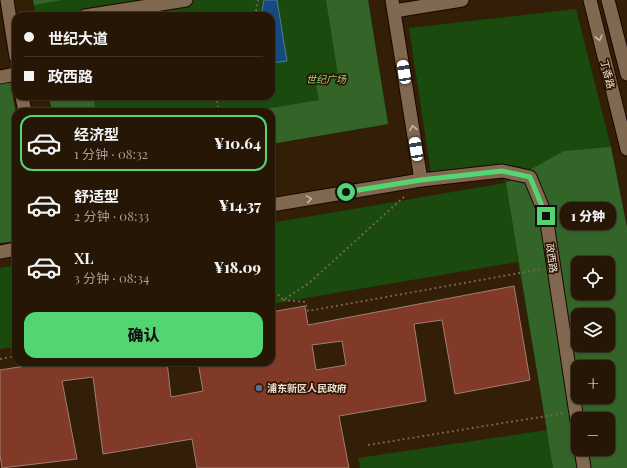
<!DOCTYPE html>
<html lang="zh">
<head>
<meta charset="utf-8">
<style>
  :root { --surface:#261605; --page:#2e1f0f; --text:#f1f3f6; --muted:#a49f9a; --line:#423527; --accent:#53d672 }
  body { margin:0; font-family:"Playfair Display","Noto Sans SC",serif; background:var(--page); color:var(--text); height:100vh; display:flex; flex-direction:column; font-size:15px; white-space:nowrap }
  * { box-sizing:border-box; margin:0 }
  p { font-size:13px; color:var(--muted) }
  .icon { flex:none; width:22px; height:22px; fill:none; stroke:currentColor; stroke-width:2; stroke-linecap:round; stroke-linejoin:round }
  .map { position:relative; flex:1; overflow:hidden }
  .drawer { position:absolute; left:12px; top:108px; width:263px; height:258px; display:flex; flex-direction:column; background:var(--surface); border-radius:12px; box-shadow:0 1px 3px #0004,0 0 0 1px var(--line) }
  .drawer>* { flex:none }
  .guide { position:absolute; left:12px; top:12px; width:263px; height:88px; border-radius:12px; box-shadow:0 1px 3px #0004,0 0 0 1px var(--line); display:grid; align-content:center; height:88px; padding:0 12px; background:var(--surface) }
  .controls { position:absolute; left:571px; top:256px; display:grid; gap:8px }
  .controls a { display:grid; place-items:center; width:44px; height:44px; border-radius:8px; background:var(--surface); box-shadow:0 1px 3px #0004,0 0 0 1px var(--line); font-size:20px }
  .end { position:absolute; width:18px; height:18px; margin:-9px; border:5px solid #53d672; background:#111; box-shadow:0 0 0 2px #111 }
  .from { border-radius:50% }
  .bubble { position:absolute; height:28px; border-radius:12px; background:var(--surface); box-shadow:0 1px 3px #0004,0 0 0 1px var(--line); font-size:13px; font-weight:800; line-height:28px; text-align:center }
  .car { position:absolute; width:12px; height:24px; margin:-12px -6px; border-radius:5px; box-shadow:0 0 3px 1px #0007; background:linear-gradient(#fff 24%,#345 0 40%,#fff 0 76%,#345 0 86%,#fff 0) }
  .guide b { display:flex; align-items:center; gap:14px; height:38px; font-size:15px }
  .guide b+b { border-top:1px solid var(--line) }
  .guide i { width:10px; height:10px; background:var(--text) }
  ul { padding:7px 0 0; list-style:none }
  li { display:flex; align-items:center; gap:12px; height:56px; margin:0 8px 6px; padding:0 4px; border:2px solid transparent; border-radius:12px }
  li div { flex:1 }
  li b { display:block; font-size:15px }
  li em { font-style:normal; font-weight:800 }
  li.current { border-color:var(--accent) }
  li>.icon { width:36px; height:36px; stroke-width:1.5 }
  .button { display:flex; gap:8px; margin-top:auto; padding:8px 12px }
  .button a { flex:1; height:46px; border-radius:12px; background:var(--accent); color:#111; font-size:16px; font-weight:800; line-height:46px; text-align:center }
  .map>svg:first-child { display:block }
  .green { fill:#1a4a0d; fill-rule:evenodd }
  .forest { fill:#336428; fill-rule:evenodd }
  .water { fill:#144a7f; stroke:#567899 }
  .building { fill:#823a28; stroke:#a17d73; fill-rule:evenodd }
  .lines { fill:none; stroke-linecap:round; stroke-linejoin:round }
  .minor-casing { stroke:#1a0700; stroke-width:15 }
  .path { stroke:#75634f; stroke-width:2; stroke-dasharray:2 3; stroke-linecap:butt }
  .minor { stroke:#816850; stroke-width:13 }
  .oneway { stroke:#cab7a6 }
  .route { stroke:#53d672; stroke-width:5 }
  .service-dot { fill:#5c6f8a; stroke:#291500; stroke-width:1.5 }
  .labels { text-anchor:middle; dominant-baseline:central; stroke-width:3.5; stroke-linejoin:round; paint-order:stroke }
  .street-label { font-size:10px; fill:#f1e2d5; stroke:#291500 }
  .park-label { font-size:10px; font-style:italic; fill:#91d681; stroke:#291500 }
  .poi-label { font-size:10px; font-weight:bold; fill:#f1e2d5; stroke:#291500; text-anchor:start }
</style>
</head>
<body>
<div class="map">
<svg width="627" height="468" viewBox="0 0 627 468">
  <rect width="100%" height="100%" fill="#331e07"/>
  <g class="green">
    <polygon points="33,0 368,0 388,124 271,144 271,112 52,112 49,96 271,96 271,16 36,16"/>
    <path d="M576 9 611 147 627 228V468H360L358 458 547 430 518 262 271 304V223L505 183 500 166 431 174 409 28ZM578 263H608V293H578ZM578 315H608V345H578ZM578 367H608V397H578ZM578 419H608V449H578Z"/>
    <polygon points="16,265 16,347 0,349 0,268"/>
  </g>
  <g class="forest">
    <polygon points="33,0 62,0 34,5"/>
    <polygon points="326,0 368,0 388,124 271,144 271,112 248,112 319,100 315,79 338,75"/>
    <polygon points="10,81 16,114 16,241 0,243 0,83"/>
    <polygon points="49,96 93,96 96,112 52,112"/>
    <path d="M611 147 627 228V468H553L506 183 564 151ZM578 263H608V293H578ZM578 315H608V345H578ZM578 367H608V397H578ZM578 419H608V449H578Z"/>
  </g>
  <polygon class="water" points="264,0 277,0 287,61 271,63 271,16 261,16"/>
  <path class="building" d="M514 286 530 380 455 394 442 320 414 324 426 401 339 416 349 468H197L192 439 103 454 93 377 62 381 77 459 2 468 0 455V370L50 362H167L171 397 203 391 198 362H271V312L305 306 308 325ZM342 341 346 365 316 370 312 345Z"/>
  <g class="lines">
    <defs>
      <g id="minor">
        <polyline points="7,0 16,57"/>
        <polyline points="392,0 421,180"/>
        <polyline points="590,0 627,149"/>
        <polyline points="608,0 627,74"/>
        <polyline points="394,11 462,0"/>
        <polyline points="85,16 186,0"/>
        <polyline points="0,77 16,74"/>
        <polyline points="22,96 25,112"/>
        <polyline points="271,205 421,180 502,171 530,177 546,216 578,427"/>
        <polyline points="0,252 16,249"/>
        <polyline points="581,449 584,468"/>
      </g>
    </defs>
    <use href="#minor" class="minor-casing"/>
    <g class="path">
      <polyline points="255,16 258,0"/>
      <polyline points="216,96 219,112"/>
      <polyline points="271,287 283,300 309,283 405,196"/>
      <polyline points="283,300 305,302 308,311 542,269"/>
      <polyline points="0,359 16,356"/>
      <polyline points="368,445 565,413"/>
    </g>
    <use href="#minor" class="minor"/>
  </g>
  <defs><path id="oneway-chevron" d="M-2-3.5L2.5 0L-2 3.5" fill="none" stroke-width="1.6" stroke-linecap="round" stroke-linejoin="round"/></defs>
  <g class="oneway">
    <use href="#oneway-chevron" transform="translate(599 38) rotate(76)"/>
    <use href="#oneway-chevron" transform="translate(413 128) rotate(-99)"/>
    <use href="#oneway-chevron" transform="translate(309 199) rotate(-9)"/>
  </g>
  <g class="lines">
    <polyline class="route" points="346,192 421,180 502,171 530,177 546,216"/>
  </g>
  <circle class="service-dot" cx="259" cy="388" r="4"/>
  <g class="labels">
    <g class="street-label">
      <text transform="translate(608 74) rotate(76)">丁香路</text>
      <text transform="translate(552 258) rotate(82)">政西路</text>
    </g>
    <g class="park-label">
      <text x="326" y="79">世纪广场</text>
    </g>
    <g class="poi-label">
      <text x="267" y="388">浦东新区人民政府</text>
    </g>
  </g>
</svg>
<div class="controls">
<a><svg class="icon" aria-label="locate" viewBox="0 0 24 24"><circle cx="12" cy="12" r="6"/><path d="M12 2v4M12 18v4M2 12h4M18 12h4"/></svg></a>
<a><svg class="icon" aria-label="layers" viewBox="0 0 24 24"><path d="M12 4l9 5-9 5-9-5zM3 14l9 5 9-5"/></svg></a>
<a>+</a>
<a>−</a>
</div>
<i class="end from" style="left:346px;top:192px"></i>
<i class="end" style="left:546px;top:216px"></i>
<div class="bubble" style="left:560px;top:202px;width:56px">1 分钟</div>
<i class="car" style="left:404px;top:72px;rotate:351deg"></i>
<i class="car" style="left:416px;top:149px;rotate:351deg"></i>
<div class="guide">
<b><i class="from"></i>世纪大道</b>
<b><i></i>政西路</b>
</div>
<section class="drawer">
<ul>
<li class="current"><svg class="icon" aria-label="car" viewBox="0 0 24 24"><path d="M5 17H2v-5l4-1 3-4h7l3 4 3 1v5h-3M9 17h6M6 11h13"/><circle cx="7" cy="17" r="2"/><circle cx="17" cy="17" r="2"/></svg><div><b>经济型</b><p>1 分钟 · 08:32</p></div><em>¥10.64</em></li>
<li><svg class="icon" aria-label="car" viewBox="0 0 24 24"><path d="M5 17H2v-5l4-1 3-4h7l3 4 3 1v5h-3M9 17h6M6 11h13"/><circle cx="7" cy="17" r="2"/><circle cx="17" cy="17" r="2"/></svg><div><b>舒适型</b><p>2 分钟 · 08:33</p></div><em>¥14.37</em></li>
<li><svg class="icon" aria-label="car" viewBox="0 0 24 24"><path d="M5 17H2v-5l4-1 3-4h7l3 4 3 1v5h-3M9 17h6M6 11h13"/><circle cx="7" cy="17" r="2"/><circle cx="17" cy="17" r="2"/></svg><div><b>XL</b><p>3 分钟 · 08:34</p></div><em>¥18.09</em></li>
</ul>
<div class="button"><a>确认</a></div>
</section>
</div>
</body>
</html>
